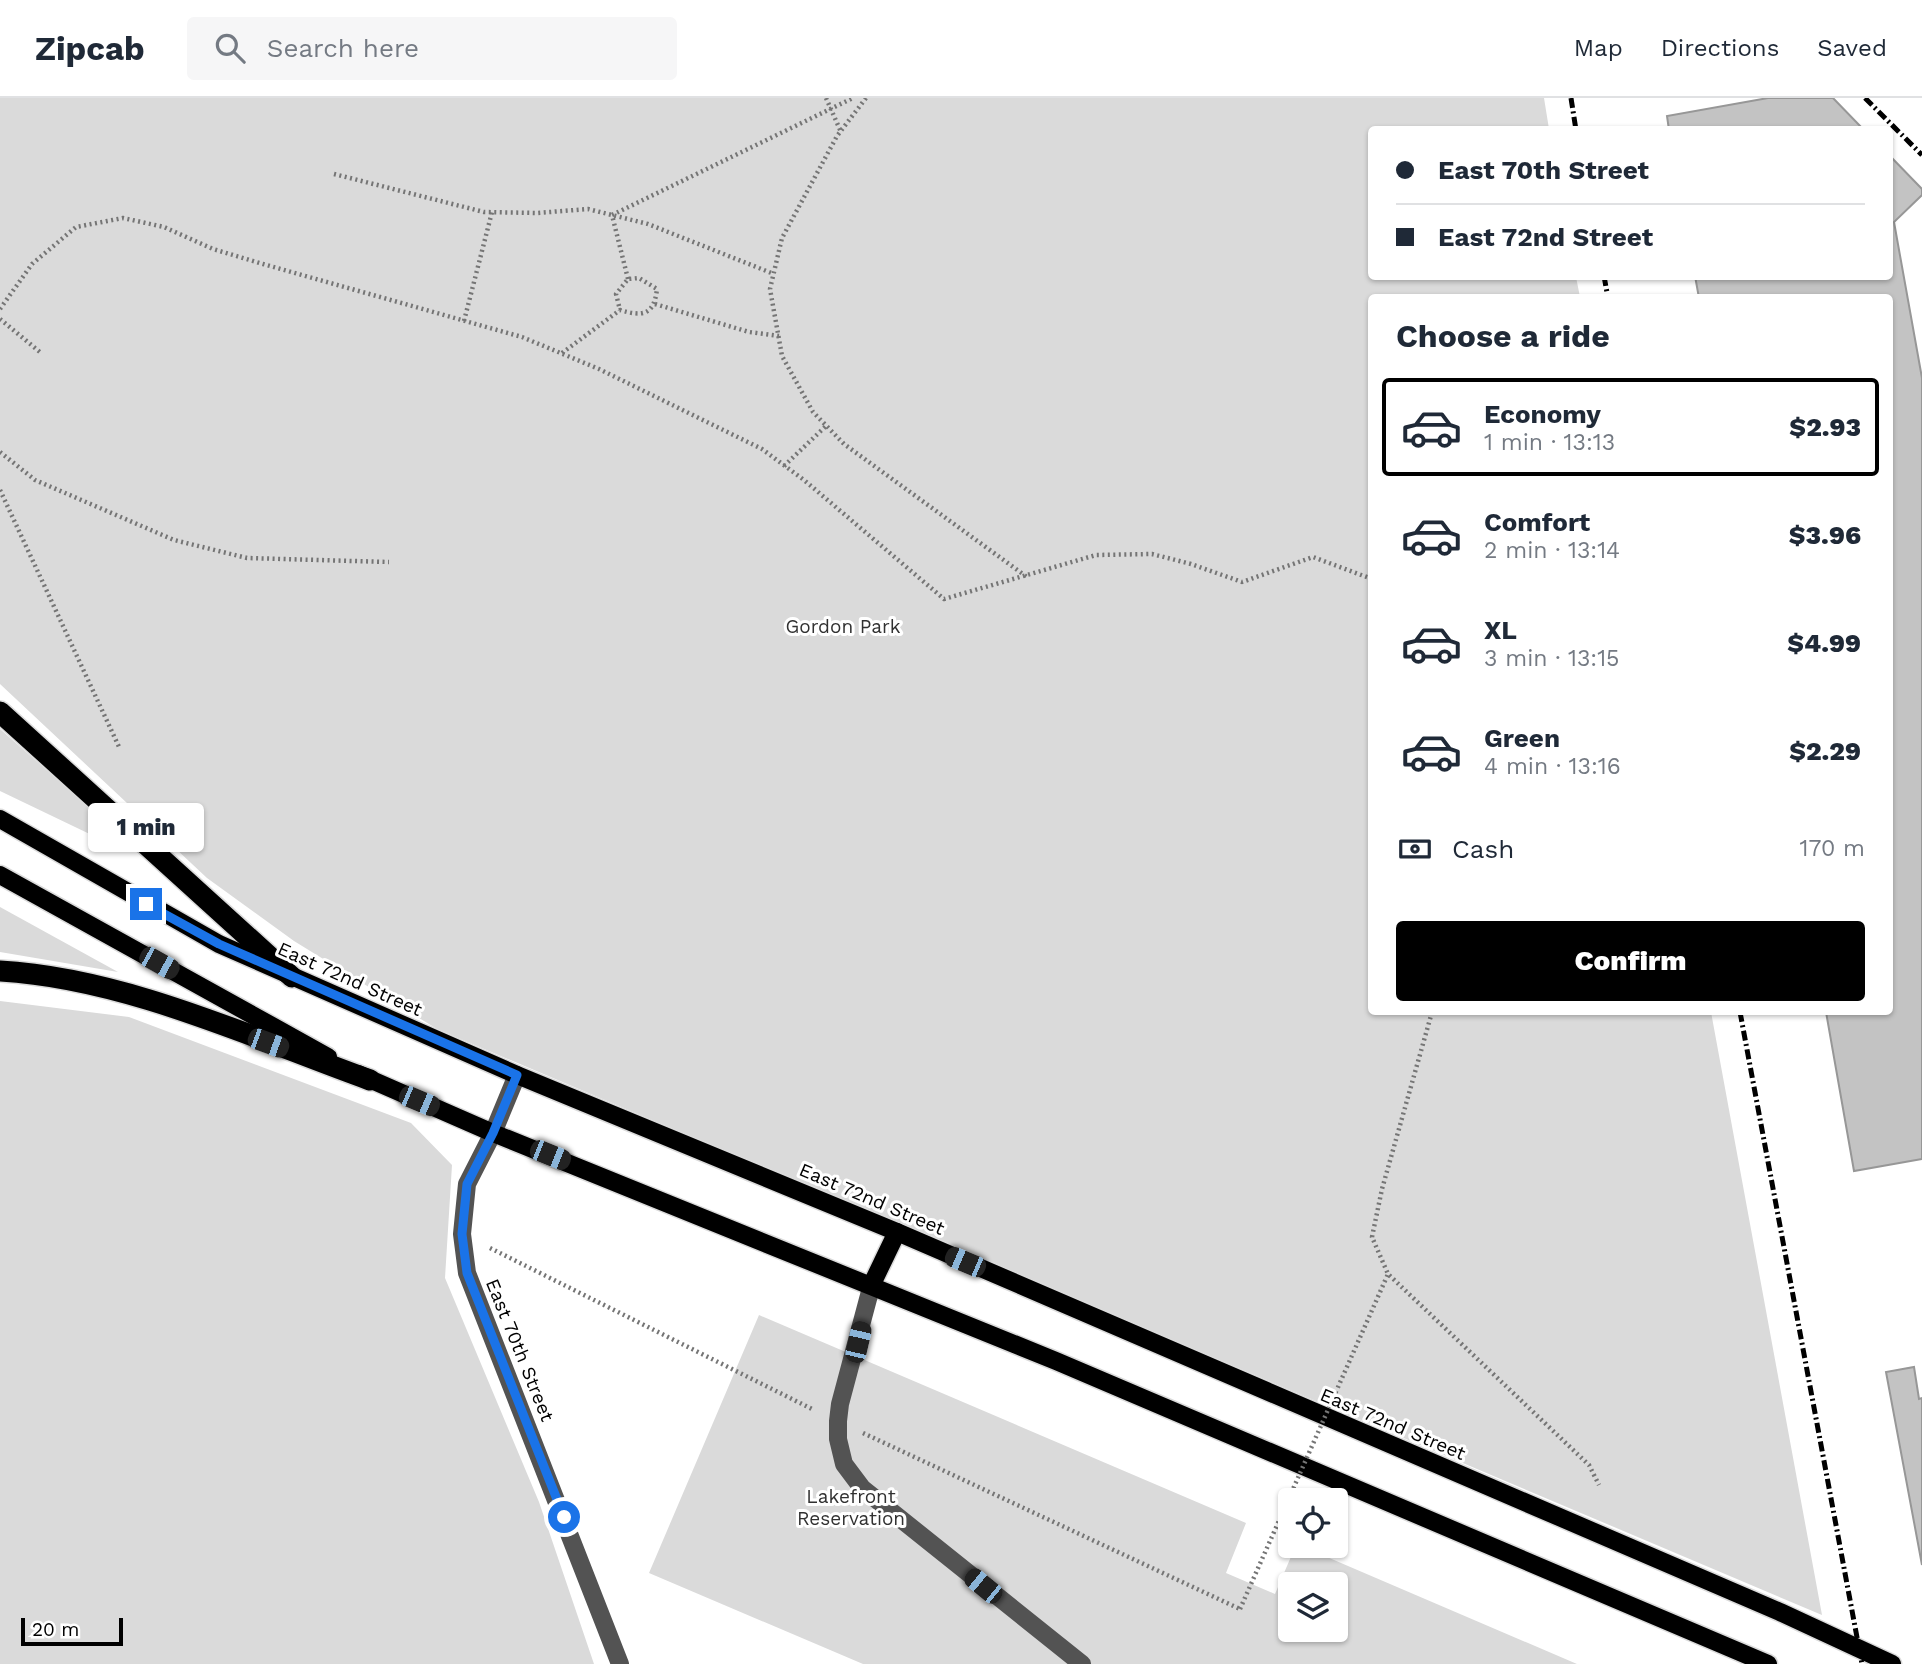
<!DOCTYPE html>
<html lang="en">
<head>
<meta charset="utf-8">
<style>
  :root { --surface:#fff; --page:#f6f6f7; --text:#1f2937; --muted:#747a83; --line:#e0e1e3; --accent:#000 }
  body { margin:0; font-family:"Work Sans",sans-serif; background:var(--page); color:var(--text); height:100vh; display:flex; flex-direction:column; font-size:26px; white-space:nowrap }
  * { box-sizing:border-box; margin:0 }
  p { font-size:23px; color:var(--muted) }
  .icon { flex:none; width:38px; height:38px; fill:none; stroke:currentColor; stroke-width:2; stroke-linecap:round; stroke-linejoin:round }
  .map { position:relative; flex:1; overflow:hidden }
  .sheet { position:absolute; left:1368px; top:196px; width:525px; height:721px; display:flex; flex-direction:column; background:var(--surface); border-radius:7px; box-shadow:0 2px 5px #0004 }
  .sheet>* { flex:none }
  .top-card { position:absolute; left:1368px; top:28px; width:525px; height:154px; border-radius:7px; box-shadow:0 2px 5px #0004; display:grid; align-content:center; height:154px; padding:0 28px; background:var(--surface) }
  .fabs { position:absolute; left:1278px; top:1390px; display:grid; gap:14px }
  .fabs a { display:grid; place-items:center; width:70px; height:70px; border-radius:7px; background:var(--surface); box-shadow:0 2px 5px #0004; font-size:35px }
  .scale { position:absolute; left:21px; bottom:18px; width:102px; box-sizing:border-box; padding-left:7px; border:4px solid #000; border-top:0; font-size:19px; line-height:24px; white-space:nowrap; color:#000; -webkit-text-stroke:5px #fff; paint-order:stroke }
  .end { position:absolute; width:32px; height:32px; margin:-16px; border:9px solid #1a73e8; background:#fff; box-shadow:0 0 0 4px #fff }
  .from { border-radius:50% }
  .bubble { position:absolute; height:49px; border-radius:7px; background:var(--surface); box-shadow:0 2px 5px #0004; font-size:23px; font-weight:800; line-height:49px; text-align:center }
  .car { position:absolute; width:21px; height:42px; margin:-21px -10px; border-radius:9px; box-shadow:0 0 5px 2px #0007; background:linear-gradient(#222 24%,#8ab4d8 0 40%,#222 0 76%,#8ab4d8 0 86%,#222 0) }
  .top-card b { display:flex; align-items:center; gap:24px; height:66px; font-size:26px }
  .top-card b+b { border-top:2px solid var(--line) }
  .top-card i { width:18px; height:18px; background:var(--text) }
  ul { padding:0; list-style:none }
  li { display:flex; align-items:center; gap:21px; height:98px; margin:0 14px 10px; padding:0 14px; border:4px solid transparent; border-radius:7px }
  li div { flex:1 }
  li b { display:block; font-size:26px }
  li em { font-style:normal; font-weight:800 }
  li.current { border-color:var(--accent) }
  li>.icon { width:63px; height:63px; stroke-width:1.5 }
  h2 { padding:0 28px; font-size:32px; line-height:84px }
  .pay { display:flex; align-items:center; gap:18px; height:77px; padding:0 28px; font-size:26px }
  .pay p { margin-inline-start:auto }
  .primary-button { display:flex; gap:14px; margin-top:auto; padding:14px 28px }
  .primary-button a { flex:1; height:80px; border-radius:7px; background:var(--accent); color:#fff; font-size:28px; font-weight:800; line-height:80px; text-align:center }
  header { display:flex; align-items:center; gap:42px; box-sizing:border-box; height:98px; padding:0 35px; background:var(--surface); border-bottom:2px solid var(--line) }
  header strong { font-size:33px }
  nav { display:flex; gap:38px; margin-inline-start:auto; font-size:24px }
  .search { width:490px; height:63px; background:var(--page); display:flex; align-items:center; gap:18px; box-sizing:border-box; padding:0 24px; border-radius:7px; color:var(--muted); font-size:26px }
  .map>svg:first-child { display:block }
  .green { fill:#dadada; fill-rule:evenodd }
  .building { fill:#c3c3c3; stroke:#979797; stroke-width:2 }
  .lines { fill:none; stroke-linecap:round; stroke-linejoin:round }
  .major-casing { stroke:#dbdbdb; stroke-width:21 }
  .highway-casing { stroke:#dbdbdb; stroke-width:24 }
  .path { stroke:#757575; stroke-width:4.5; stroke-dasharray:2 3.5; stroke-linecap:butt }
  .minor { stroke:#535353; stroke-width:18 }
  .major { stroke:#000; stroke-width:18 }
  .highway { stroke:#000; stroke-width:21 }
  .rail { stroke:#000; stroke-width:5; stroke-dasharray:10 3.5 2 3.5; stroke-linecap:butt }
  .path-bridge { stroke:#757575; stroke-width:4.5; stroke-dasharray:2 3.5; stroke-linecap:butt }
  .route { stroke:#1a73e8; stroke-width:9 }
  .labels { text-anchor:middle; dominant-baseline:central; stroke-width:6; stroke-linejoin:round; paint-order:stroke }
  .park-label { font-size:19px; fill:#313131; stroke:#fff }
  .street-label { font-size:19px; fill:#000; stroke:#fff }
</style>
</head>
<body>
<header>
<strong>Zipcab</strong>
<div class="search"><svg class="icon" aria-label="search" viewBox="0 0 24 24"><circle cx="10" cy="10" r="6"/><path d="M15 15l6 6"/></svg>Search here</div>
<nav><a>Map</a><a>Directions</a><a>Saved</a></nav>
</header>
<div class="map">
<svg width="1922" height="1566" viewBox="0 0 1922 1566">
  <rect width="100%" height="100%" fill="#fff"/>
  <g class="green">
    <polygon points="0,0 1544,0 1549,31 1372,32 1372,178 1576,179 1580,199 1372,200 1372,914 1711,914 1822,1517 437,931 294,843 207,780 0,586"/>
    <polygon points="0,631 84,705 120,730 123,752 0,693"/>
    <polygon points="0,809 118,874 0,854"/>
    <polygon points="0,903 129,919 411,1025 452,1067 445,1180 539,1404 594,1566 0,1566"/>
    <path d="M759 1217 1246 1425 1226 1475 1275 1496 1296 1447H1299L1577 1566H863L649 1475ZM1290 1486H1335V1531H1290Z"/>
  </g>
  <g class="building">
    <polygon points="1768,0 1833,0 1864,32 1669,32 1667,18"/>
    <polygon points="1890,58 1922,91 1922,97 1894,124 1922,280 1922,1061 1854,1073 1826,914 1890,914 1890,200 1699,200 1695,178 1890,178"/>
    <polygon points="1914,1269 1919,1301 1922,1300 1922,1467 1886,1274"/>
  </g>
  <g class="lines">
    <defs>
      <g id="major">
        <polyline points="0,721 219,846 517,977 897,1134 1780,1514 1892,1566"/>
        <polyline points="0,777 328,959"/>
        <polyline points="358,976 493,1035 1056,1263 1768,1566"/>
        <polyline points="872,1186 897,1134"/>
      </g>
      <g id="highway">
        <polyline points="0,614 292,879"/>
        <path d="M0 873C125 880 253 940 370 982"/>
      </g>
    </defs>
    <use href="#major" class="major-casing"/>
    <use href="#highway" class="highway-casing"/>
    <g class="path">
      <polyline points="826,0 841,34"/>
      <polyline points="866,0 837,38 782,140 770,191 782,258 813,314 844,346 1027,479"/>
      <polyline points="334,76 484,114 537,115 588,111 648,126 774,176"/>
      <polyline points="628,181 612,117 853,0"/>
      <polyline points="655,206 749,234 779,238"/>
      <polyline points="0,211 32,166 76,129 123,120 164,129 213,151 263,166 522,239 599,271 762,351 804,382 944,501 1096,457 1152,456 1191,466 1242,484 1313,459 1372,481"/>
      <polyline points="0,221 41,255"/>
      <polyline points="464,223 492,114"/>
      <path d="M562 255 620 212C643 219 654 217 657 191L639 180 628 181 616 196 620 212"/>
      <polyline points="0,354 35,382 174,442 247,460 389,464"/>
      <polyline points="784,368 826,328"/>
      <polyline points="0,392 120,651"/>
      <polyline points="1432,914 1382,1091 1372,1139 1388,1176 1589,1367 1599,1387"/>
      <polyline points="490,1150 814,1312"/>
      <polyline points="863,1335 1240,1511"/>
    </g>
    <g class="minor">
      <polyline points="517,977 493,1035 467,1086 462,1136 467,1175 620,1566"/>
      <polyline points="872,1186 840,1306 838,1323 838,1341 844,1366 862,1390 1082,1566"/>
    </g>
    <use href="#major" class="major"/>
    <use href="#highway" class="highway"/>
    <g class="rail">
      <polyline points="1571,0 1576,32"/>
      <polyline points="1865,0 1922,57"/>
      <polyline points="1604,178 1608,200"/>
      <polyline points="1740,914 1862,1566"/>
    </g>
    <polyline class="path-bridge" points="1240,1511 1388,1176"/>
  </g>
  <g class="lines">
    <polyline class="route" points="146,806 219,846 517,977 493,1035 467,1086 462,1136 467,1175 564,1419"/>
  </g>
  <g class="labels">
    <g class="park-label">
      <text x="843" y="528">Gordon Park</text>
      <text x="851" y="1398">Lakefront<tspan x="851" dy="22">Reservation</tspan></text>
    </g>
    <g class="street-label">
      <text transform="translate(350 881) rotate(24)">East 72nd Street</text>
      <text transform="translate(872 1101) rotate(23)">East 72nd Street</text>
      <text transform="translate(520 1252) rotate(68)">East 70th Street</text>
      <text transform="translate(1393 1326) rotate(23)">East 72nd Street</text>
    </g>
  </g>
</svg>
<div class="fabs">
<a><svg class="icon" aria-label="locate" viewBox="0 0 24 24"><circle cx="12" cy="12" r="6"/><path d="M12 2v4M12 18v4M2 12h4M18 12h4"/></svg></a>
<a><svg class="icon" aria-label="layers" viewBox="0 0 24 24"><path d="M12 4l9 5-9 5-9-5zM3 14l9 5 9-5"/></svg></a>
</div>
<div class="scale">20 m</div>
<i class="end from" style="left:564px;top:1419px"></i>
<i class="end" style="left:146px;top:806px"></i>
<div class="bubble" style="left:88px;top:705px;width:116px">1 min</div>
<i class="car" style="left:159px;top:865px;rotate:119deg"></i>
<i class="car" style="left:268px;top:945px;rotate:110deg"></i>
<i class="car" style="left:419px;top:1003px;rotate:113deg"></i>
<i class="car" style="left:550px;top:1057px;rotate:112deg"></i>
<i class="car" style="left:965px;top:1164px;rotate:293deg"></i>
<i class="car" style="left:858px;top:1244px;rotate:13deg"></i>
<i class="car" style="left:983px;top:1488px;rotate:309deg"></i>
<div class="top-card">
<b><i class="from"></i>East 70th Street</b>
<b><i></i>East 72nd Street</b>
</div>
<section class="sheet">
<h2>Choose a ride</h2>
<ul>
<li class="current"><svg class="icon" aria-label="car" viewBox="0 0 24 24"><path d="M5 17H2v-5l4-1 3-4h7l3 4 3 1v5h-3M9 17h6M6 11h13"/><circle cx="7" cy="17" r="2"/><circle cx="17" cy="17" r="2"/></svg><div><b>Economy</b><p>1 min · 13:13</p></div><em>$2.93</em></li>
<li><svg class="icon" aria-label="car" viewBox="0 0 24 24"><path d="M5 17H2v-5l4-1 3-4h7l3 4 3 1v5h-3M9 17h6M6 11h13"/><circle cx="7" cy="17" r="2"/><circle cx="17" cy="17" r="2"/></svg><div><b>Comfort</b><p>2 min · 13:14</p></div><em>$3.96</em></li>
<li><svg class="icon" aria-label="car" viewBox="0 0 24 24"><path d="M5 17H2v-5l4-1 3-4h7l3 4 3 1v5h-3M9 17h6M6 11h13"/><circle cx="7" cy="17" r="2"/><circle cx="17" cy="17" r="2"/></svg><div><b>XL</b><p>3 min · 13:15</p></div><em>$4.99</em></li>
<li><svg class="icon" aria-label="car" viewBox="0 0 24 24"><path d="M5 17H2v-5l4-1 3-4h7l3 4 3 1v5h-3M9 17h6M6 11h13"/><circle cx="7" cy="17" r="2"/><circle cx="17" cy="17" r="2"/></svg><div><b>Green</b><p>4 min · 13:16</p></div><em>$2.29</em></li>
</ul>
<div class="pay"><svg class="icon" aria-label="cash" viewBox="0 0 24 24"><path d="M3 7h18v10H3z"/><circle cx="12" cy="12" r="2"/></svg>Cash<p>170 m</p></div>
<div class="primary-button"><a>Confirm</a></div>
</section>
</div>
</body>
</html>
